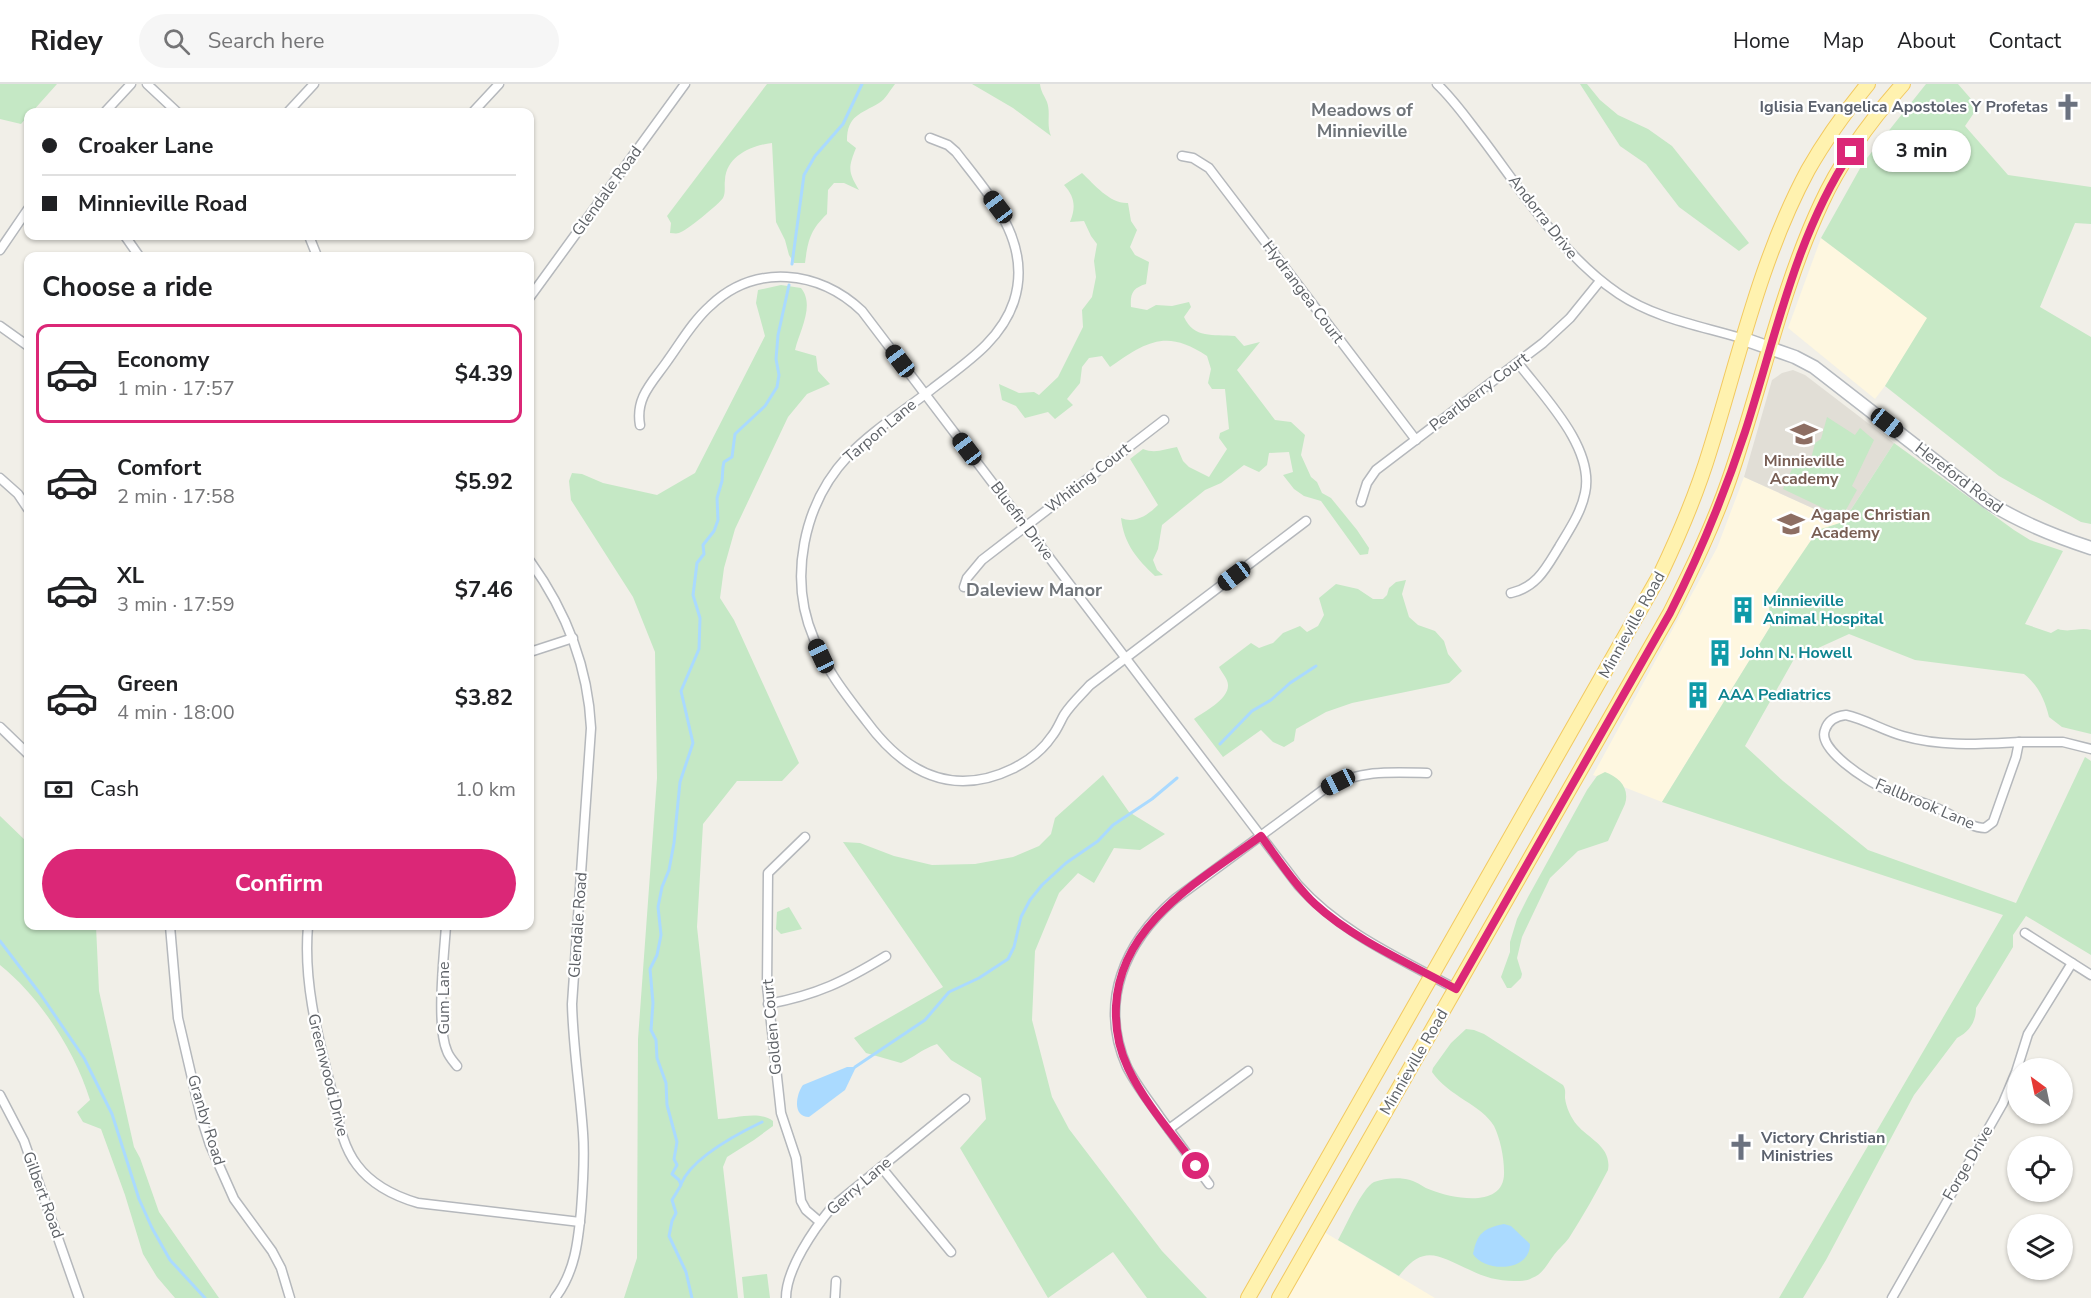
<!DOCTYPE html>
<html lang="en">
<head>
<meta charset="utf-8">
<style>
  :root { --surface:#fff; --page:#f6f6f6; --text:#202124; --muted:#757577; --line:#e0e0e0; --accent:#db2777 }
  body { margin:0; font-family:"Nunito Sans",sans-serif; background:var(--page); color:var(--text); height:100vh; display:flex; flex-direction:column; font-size:22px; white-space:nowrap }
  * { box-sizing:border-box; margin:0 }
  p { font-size:20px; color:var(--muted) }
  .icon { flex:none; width:33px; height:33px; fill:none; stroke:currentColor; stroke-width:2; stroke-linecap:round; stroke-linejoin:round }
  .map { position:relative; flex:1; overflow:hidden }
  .drawer { position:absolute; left:24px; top:168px; width:510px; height:678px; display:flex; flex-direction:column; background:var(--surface); border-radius:12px; box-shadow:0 2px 4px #0004 }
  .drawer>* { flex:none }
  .hud { position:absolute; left:24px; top:24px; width:510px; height:132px; border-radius:12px; box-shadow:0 2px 4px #0004; display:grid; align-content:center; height:132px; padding:0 18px; background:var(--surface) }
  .needle { width:39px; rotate:327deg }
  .fabs { position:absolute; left:2007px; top:974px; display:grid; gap:12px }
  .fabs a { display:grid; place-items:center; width:66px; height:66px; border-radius:50%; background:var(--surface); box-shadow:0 2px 4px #0004; font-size:30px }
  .end { position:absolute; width:27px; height:27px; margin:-14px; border:8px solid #db2777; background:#fff; box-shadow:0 0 0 3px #fff }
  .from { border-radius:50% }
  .bubble { position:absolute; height:42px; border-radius:21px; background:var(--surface); box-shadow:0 2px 4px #0004; font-size:20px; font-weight:700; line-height:42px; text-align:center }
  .car { position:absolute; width:18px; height:36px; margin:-18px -9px; border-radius:8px; box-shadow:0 0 4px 2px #0007; background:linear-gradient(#222 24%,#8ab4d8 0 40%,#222 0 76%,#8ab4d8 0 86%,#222 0) }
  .hud b { display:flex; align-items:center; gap:21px; height:57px; font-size:22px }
  .hud b+b { border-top:2px solid var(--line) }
  .hud i { width:15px; height:15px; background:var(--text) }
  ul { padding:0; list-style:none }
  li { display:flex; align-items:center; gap:18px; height:99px; margin:0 12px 9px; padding:0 6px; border:3px solid transparent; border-radius:12px }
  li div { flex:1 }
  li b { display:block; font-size:22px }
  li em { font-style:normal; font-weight:700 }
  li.current { border-color:var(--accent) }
  li>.icon { width:54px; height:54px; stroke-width:1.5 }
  h2 { padding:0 18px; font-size:27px; line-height:72px }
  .pay { display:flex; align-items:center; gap:15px; height:66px; padding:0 18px; font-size:22px }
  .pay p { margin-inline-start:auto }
  .button { display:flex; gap:12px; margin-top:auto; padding:12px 18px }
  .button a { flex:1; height:69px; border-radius:36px; background:var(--accent); color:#fff; font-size:24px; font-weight:700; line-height:69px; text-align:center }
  header { display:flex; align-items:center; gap:36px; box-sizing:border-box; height:84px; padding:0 30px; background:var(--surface); border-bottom:2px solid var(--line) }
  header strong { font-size:28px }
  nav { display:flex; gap:33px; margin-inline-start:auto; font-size:21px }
  .search { width:420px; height:54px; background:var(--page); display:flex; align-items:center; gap:15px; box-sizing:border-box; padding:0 21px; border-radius:33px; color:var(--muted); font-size:22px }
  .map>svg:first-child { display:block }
  .commercial { fill:#fef7e0 }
  .education { fill:#e1ded6 }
  .green { fill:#c5e8c5 }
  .water { fill:#aadaff }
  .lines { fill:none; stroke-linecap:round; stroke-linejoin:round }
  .stream { stroke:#aadaff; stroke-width:3 }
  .street-casing { stroke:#b5b8bc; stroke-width:11 }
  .secondary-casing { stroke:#b6babf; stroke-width:15 }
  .primary-casing { stroke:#f2c960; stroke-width:16 }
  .street { stroke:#fff; stroke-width:8 }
  .secondary { stroke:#fff; stroke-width:12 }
  .primary { stroke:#fff2af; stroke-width:14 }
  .route { stroke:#db2777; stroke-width:8 }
  .labels { text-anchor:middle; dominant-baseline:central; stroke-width:4.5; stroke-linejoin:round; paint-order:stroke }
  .worship-label { font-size:16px; font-weight:bold; fill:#5b616d; stroke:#fff; text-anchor:end }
  .street-label { font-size:16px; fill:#5f6368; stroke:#fff }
  .education-label { font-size:16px; font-weight:bold; fill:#785e54; stroke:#fff }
  .culture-label { font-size:16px; font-weight:bold; fill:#0d838f; stroke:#fff; text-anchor:start }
  .neighbourhood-label { font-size:18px; font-weight:bold; fill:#70757a; stroke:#fff }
</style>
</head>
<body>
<header>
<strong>Ridey</strong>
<div class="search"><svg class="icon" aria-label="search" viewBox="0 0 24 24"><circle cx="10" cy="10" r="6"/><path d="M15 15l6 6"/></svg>Search here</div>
<nav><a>Home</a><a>Map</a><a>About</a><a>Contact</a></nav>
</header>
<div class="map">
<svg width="2091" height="1214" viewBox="0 0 2091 1214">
  <rect width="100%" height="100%" fill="#f1efe8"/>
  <g class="commercial">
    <polygon points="1821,154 1928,234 1885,302 1875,315 1788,244"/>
    <polygon points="1744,393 1843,438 1818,447 1769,518 1770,543 1662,718 1593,691 1717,464"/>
    <polygon points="1319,1145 1435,1214 1279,1214"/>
  </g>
  <polygon class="education" points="1793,286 1805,291 1894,359 1843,438 1744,393 1772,296 1782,289"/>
  <g class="green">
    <polygon points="0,0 57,0 32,28 28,28 28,32 21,40 0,35"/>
    <path d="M767 0H895C890 6 886 15 879 19 861 30 847 31 847 57L856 64C848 84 848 88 859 106L844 99H834L828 106 827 130C810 146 808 157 805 179H794L789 171 785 156 776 138 772 59C752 61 726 72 725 96 724 102 726 108 723 114 718 121 686 147 679 149 676 150 673 149 670 149L671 139 667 132Z"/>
    <path d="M972 0H1040C1041 8 1044 11 1047 18 1051 29 1046 40 1051 52L1013 24Z"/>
    <polygon points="1580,0 1587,0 1600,16 1618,31 1648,45 1672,62 1749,159 1739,167 1679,123 1646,80 1620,62"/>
    <polygon points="1926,0 1958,0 1978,23 1965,42 2008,91 2091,103 2091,140 2075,139 2040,223 2091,253 2091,440 2081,438 1999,392 1885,302 1927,234 1821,154 1863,79"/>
    <path d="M1082 89C1095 101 1110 120 1128 119L1131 137 1137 146 1130 163 1135 171 1149 178 1146 200C1133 204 1130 209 1131 223L1147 226 1156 221 1172 222 1189 218 1191 223 1184 233C1194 255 1213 250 1235 252L1244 262 1260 258 1237 286 1275 336 1291 338 1305 351 1301 371 1311 393 1317 398 1322 409 1331 414 1357 446 1369 464 1368 470 1360 471 1321 417 1304 412 1294 405 1283 391 1293 388 1289 368 1269 369 1267 381 1259 388 1244 381 1221 399 1205 406 1162 441 1158 465 1153 476 1157 486 1163 491 1155 492C1137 475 1124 460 1121 434 1135 440 1148 431 1158 421L1130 375 1143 365C1155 370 1165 365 1177 363L1183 377 1189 383 1209 393 1227 365 1219 354 1220 349 1229 345 1225 305H1212L1208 299 1211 285 1207 272C1167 245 1147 257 1110 283L1102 272 1089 274 1082 283 1080 299 1067 315 1073 321 1055 335 1048 328 1025 334 1016 322 1002 316 999 300 1019 309 1034 308 1039 311 1058 293 1083 243 1082 226 1092 213 1096 193 1094 177 1097 160 1091 152 1084 137 1070 138C1076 123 1075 113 1064 101Z"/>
    <path d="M781 201 801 204C815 221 800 246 795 266L816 272 818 287 830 300 807 310 788 333 735 445 724 484 720 514 734 536 799 679 782 697H737L703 740 697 843 718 1035C734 1035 759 1026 773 1037V1042L754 1056 727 1073 723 1083 738 1214H624L637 1174 638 955 657 694 655 568 633 513 571 416 569 397 572 389 582 390 603 399 657 411 695 389 765 252 756 219 758 206Z"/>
    <polygon points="1827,333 1855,351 1860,344 1874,356 1852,402 1857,406 1842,433 1783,405 1796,376 1810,379 1815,359 1821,355"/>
    <path d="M1894 359 2014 446 2030 456 2063 467 2025 540 2051 549 2058 545C2070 549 2079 543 2091 546V650L2062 643 2049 633C2045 616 2038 601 2024 590L1915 576 1849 550 1794 575 1745 662 1783 697 1868 766 2016 819 2085 673 2091 677V871L2026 832 2013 851V863L1976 924C1976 938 1969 948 1957 954L1914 1011 1826 1176 1803 1214H1779L2003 831 1662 718 1770 543 1769 518 1818 446 1843 438Z"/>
    <path d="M1406 496 1402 510 1409 533 1418 541 1435 547 1444 557 1448 570 1462 587 1449 599 1352 619 1326 628 1296 645 1294 657 1284 663 1273 658 1261 646 1223 673 1194 635C1204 628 1229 615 1228 601 1228 595 1222 589 1219 583L1251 559 1259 564 1273 559 1283 549 1300 542 1307 548 1318 542 1324 531 1319 514 1336 500 1358 505 1373 515H1383L1387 511 1389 504 1396 498Z"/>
    <path d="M1605 688C1619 693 1630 704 1625 720L1608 757 1578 767 1550 794 1522 853 1517 874 1522 890 1521 894 1511 904H1507L1501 893 1510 868V858L1517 835 1528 813 1587 706 1597 692Z"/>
    <path d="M1103 691 1129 728 1165 750 1140 766 1114 764 1094 799 1078 789 1059 809 1035 867 1032 936 1052 1013 1069 1045 1162 1167 1207 1214H1147L1113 1168 1048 1214 960 1064 986 1035 981 994 951 976 937 960C920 966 915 973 901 979L866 969 854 954 943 903 843 758 860 759 894 772 932 781 975 780 1013 773 1039 762 1051 750 1055 734Z"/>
    <path d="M0 732 28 759V842H96L99 907 134 1063 140 1074 159 1128 219 1214H175L157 1193 143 1170 125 1111 101 1045 83 1038 77 1028 90 1016C75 967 40 913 0 881Z"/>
    <polygon points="789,823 802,845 781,850 776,845 777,828"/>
    <path d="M1466 945 1474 946 1484 950 1563 1001C1566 1006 1565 1008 1565 1014 1566 1023 1571 1034 1577 1041 1589 1055 1612 1063 1608 1086 1596 1109 1583 1132 1569 1154 1565 1160 1558 1165 1554 1171 1547 1180 1543 1190 1532 1194 1527 1197 1520 1197 1514 1197 1498 1197 1484 1193 1470 1186 1438 1172 1424 1159 1399 1192L1338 1156C1345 1144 1362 1104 1374 1098 1385 1094 1400 1093 1410 1096 1418 1098 1424 1104 1431 1106 1454 1115 1506 1125 1504 1087 1504 1073 1500 1054 1494 1042 1482 1021 1448 1012 1432 988L1433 984 1451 959Z"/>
    <polygon points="767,1190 770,1214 744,1214 742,1193"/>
  </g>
  <g class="water">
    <path d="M847 983H856L845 1006 809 1033C792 1033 796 1010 803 1001Z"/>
    <path d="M1504 1140 1511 1142 1530 1160C1530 1188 1485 1189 1473 1170 1477 1149 1484 1144 1504 1140Z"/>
  </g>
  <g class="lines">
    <g class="stream">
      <polyline points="792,180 804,91 815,72 843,40 862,0"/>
      <polyline points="1220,660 1252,627 1271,616 1290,599 1316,582"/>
      <polyline points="0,857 41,911 84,974 112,1030 139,1115 152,1144 170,1176 205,1214"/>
      <polyline points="855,983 925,936 949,908 979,894 1008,875 1014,863 1021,833 1030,816 1042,801 1066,779 1098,757 1113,741 1152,715 1177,694"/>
      <path d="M681 1100C692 1074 737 1050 762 1038"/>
      <polyline points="692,1214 686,1188 669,1152 672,1137 676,1129 672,1116 681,1101 679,1096 672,1090 677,1081 674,1075 677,1058 667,1021 666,999 657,974 656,956 651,946 653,919 650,885 657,871 661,851 658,823 662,803 669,786 674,759 680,698 693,659 681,607 699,565 700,534 693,511 697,479 704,470 703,461 714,447 718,436 717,414 722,397 723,383 724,378 732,373 735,350 765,322 777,303 779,291 776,275 778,251 789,201"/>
    </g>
    <defs>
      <g id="street">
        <polyline points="147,0 177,28"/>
        <path d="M1437 0C1454 16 1467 35 1481 53 1522 107 1562 172 1619 210 1656 235 1702 242 1744 255"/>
        <polyline points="105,28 131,0"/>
        <polyline points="288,28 314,0"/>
        <polyline points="473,28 499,0"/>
        <path d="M930 54 948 61 956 68C989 111 1033 158 1014 217 1001 257 964 280 932 305 904 327 873 346 848 372 803 420 788 495 814 555 826 586 847 612 867 638 890 669 921 697 963 697 995 697 1034 679 1052 652 1057 646 1060 638 1064 631 1071 620 1081 611 1090 601L1306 437"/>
        <polyline points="1182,72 1193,74 1209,84 1416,356"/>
        <polyline points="125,152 139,172"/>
        <polyline points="309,152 317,172"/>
        <polyline points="0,166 28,125"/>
        <polyline points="530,213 685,0"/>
        <polyline points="0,242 28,262"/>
        <path d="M640 341C635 313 653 298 668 276 681 258 693 237 710 222 755 179 819 186 862 227L1298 801C1341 849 1401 875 1456 905"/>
        <polyline points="0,394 18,410 28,425"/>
        <polyline points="1361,418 1367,399 1376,386 1543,259 1570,234 1600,197"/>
        <path d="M530 477C566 527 588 581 591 644L572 920C573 963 580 1005 583 1049 585 1075 583 1101 581 1127 578 1158 575 1188 555 1214"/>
        <polyline points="964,503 967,494 982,476 1164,336"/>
        <path d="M1511 509C1537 503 1546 484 1559 463 1569 446 1581 429 1585 409 1595 364 1544 313 1518 279"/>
        <polyline points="530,568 573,554"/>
        <path d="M1846 631C1865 635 1884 647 1903 652 1942 663 1980 660 2019 658L2016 673 1993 738 1985 744C1970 744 1953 731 1939 725 1920 717 1901 712 1883 704 1867 697 1817 665 1825 646 1828 636 1837 632 1846 631Z"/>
        <polyline points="0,643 28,670"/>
        <polyline points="2019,658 2063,658 2091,665"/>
        <polyline points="805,753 768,789 767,902 781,1029 796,1074 801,1117 806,1126 820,1138"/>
        <polyline points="170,842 178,934 201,1033 210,1061 234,1115 272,1167 281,1184 290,1214"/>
        <path d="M308 842C303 899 318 953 332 1008 338 1033 341 1060 357 1081 372 1101 394 1112 418 1119L580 1138"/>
        <path d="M446 842C444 871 436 942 447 967 449 973 454 978 457 982"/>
        <polyline points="2025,849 2091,891"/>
        <path d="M768 920C817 911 845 897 886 872"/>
        <polyline points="0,1011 24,1057 79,1214"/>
        <polyline points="1169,1045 1248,987"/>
        <polyline points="881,1083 951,1168"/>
        <path d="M1209 1100C1193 1078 1176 1055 1160 1033 1149 1017 1136 1001 1127 983 1098 918 1125 858 1175 815L1327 703C1362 686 1389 688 1427 689"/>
        <path d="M786 1214C786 1185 814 1145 832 1123L965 1015"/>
        <polyline points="835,1214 836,1197"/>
        <polyline points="1892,1214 2003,1019 2016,988 2028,950 2072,879"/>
      </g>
      <path id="secondary" d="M1744 255 1795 273 1814 283 1988 418C2021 439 2054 452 2091 464"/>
      <g id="primary">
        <path d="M1248 1214 1661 489C1680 449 1697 409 1710 366 1739 273 1761 173 1808 86 1825 56 1846 27 1868 0"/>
        <path d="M1279 1214 1670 529C1692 485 1713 442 1729 396 1761 304 1780 208 1821 120 1841 76 1871 36 1903 0"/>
      </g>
    </defs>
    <use href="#street" class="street-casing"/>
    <use href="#secondary" class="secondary-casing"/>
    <use href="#primary" class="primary-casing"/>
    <use href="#street" class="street"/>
    <use href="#secondary" class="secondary"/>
    <use href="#primary" class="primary"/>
  </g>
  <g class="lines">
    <path class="route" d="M1196 1082C1173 1051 1144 1018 1128 984 1119 965 1115 943 1116 922 1120 839 1201 796 1261 752 1278 775 1294 800 1315 820 1353 855 1410 880 1456 905L1670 529C1700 470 1724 411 1745 348 1776 252 1795 153 1851 68"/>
  </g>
  <defs>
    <symbol id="church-bare" viewBox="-9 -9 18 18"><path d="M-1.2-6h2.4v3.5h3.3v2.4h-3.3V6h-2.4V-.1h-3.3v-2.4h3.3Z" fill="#6b7280" stroke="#fff" stroke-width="2.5" paint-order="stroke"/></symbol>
    <symbol id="school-bare" viewBox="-9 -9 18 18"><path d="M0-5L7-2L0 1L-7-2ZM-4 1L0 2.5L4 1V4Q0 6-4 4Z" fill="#8d6e63" stroke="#fff" stroke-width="2.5" paint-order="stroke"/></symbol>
    <symbol id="building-bare" viewBox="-9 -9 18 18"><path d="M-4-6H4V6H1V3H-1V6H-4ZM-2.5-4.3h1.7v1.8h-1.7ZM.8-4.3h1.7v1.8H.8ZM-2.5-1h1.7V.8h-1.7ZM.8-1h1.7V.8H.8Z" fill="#0f9aa8" stroke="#fff" stroke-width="2.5" paint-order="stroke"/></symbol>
  </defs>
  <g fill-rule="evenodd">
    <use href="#church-bare" x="2049" y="4" width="38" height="38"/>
    <use href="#school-bare" x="1785" y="331" width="38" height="38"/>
    <use href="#school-bare" x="1772" y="421" width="38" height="38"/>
    <use href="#building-bare" x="1724" y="507" width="38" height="38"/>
    <use href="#building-bare" x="1701" y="550" width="38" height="38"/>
    <use href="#building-bare" x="1679" y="592" width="38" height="38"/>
    <use href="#church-bare" x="1722" y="1044" width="38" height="38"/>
  </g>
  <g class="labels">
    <g class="worship-label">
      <text x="2048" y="23">Iglisia Evangelica Apostoles Y Profetas</text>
      <text x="1761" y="1054" text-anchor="start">Victory Christian<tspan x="1761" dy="18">Ministries</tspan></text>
    </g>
    <g class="street-label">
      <text transform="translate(607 107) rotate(-54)">Glendale Road</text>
      <text transform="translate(1543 133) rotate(52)">Andorra Drive</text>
      <text transform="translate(1303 208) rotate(53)">Hydrangea Court</text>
      <text transform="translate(1479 308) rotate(-37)">Pearlberry Court</text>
      <text transform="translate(880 347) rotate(-40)">Tarpon Lane</text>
      <text transform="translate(1088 394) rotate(-38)">Whiting Court</text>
      <text transform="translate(1959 394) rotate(37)">Hereford Road</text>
      <text transform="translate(1022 437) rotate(53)">Bluefin Drive</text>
      <text transform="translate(1632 541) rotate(-61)">Minnieville Road</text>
      <text transform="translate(1925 720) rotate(23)">Fallbrook Lane</text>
      <text transform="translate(578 841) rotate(-86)">Glendale Road</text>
      <text transform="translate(444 914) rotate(-90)">Gum Lane</text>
      <text transform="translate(772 943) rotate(-95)">Golden Court</text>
      <text transform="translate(1414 978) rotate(-60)">Minnieville Road</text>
      <text transform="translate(328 991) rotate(76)">Greenwood Drive</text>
      <text transform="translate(206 1036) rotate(73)">Granby Road</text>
      <text transform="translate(1968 1079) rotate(-60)">Forge Drive</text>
      <text transform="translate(859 1102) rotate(-41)">Gerry Lane</text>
      <text transform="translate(43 1111) rotate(70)">Gilbert Road</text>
    </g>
    <g class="education-label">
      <text x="1804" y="377">Minnieville<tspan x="1804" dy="18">Academy</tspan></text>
      <text x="1811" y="431" text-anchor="start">Agape Christian<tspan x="1811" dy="18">Academy</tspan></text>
    </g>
    <g class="culture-label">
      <text x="1763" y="517">Minnieville<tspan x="1763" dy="18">Animal Hospital</tspan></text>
      <text x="1740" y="569">John N. Howell</text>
      <text x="1718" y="611">AAA Pediatrics</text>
    </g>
    <g class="neighbourhood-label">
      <text x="1362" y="26">Meadows of<tspan x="1362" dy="21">Minnieville</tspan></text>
      <text x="1034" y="506">Daleview Manor</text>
    </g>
  </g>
</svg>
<div class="fabs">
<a><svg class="needle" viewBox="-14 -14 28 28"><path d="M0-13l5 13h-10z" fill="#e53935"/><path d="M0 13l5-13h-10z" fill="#757577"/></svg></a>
<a><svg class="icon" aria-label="locate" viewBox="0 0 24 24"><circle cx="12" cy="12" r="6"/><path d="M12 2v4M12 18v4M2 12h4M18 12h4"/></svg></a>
<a><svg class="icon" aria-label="layers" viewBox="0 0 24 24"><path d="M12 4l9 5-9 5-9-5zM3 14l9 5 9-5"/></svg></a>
</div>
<i class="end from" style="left:1196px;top:1082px"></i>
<i class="end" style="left:1851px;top:68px"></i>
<div class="bubble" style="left:1872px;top:46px;width:99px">3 min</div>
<i class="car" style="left:998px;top:123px;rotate:323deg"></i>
<i class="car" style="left:900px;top:277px;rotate:323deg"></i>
<i class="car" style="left:1887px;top:339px;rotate:128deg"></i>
<i class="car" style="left:967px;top:365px;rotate:323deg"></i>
<i class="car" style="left:1234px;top:492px;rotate:233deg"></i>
<i class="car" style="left:821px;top:572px;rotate:335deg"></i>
<i class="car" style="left:1338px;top:698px;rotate:243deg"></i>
<div class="hud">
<b><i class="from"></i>Croaker Lane</b>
<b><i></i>Minnieville Road</b>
</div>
<section class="drawer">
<h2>Choose a ride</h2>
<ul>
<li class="current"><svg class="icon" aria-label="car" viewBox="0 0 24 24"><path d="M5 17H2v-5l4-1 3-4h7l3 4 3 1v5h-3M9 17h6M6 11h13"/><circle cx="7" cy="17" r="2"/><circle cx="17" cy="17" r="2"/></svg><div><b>Economy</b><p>1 min · 17:57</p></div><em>$4.39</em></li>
<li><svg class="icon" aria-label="car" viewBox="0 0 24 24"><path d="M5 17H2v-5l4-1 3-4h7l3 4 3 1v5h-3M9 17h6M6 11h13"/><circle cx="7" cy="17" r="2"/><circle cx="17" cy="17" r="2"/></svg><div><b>Comfort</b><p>2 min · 17:58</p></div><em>$5.92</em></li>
<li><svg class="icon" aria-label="car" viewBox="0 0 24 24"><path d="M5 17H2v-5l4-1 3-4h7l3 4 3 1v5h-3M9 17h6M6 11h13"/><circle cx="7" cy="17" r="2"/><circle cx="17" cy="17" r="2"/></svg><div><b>XL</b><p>3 min · 17:59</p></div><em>$7.46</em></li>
<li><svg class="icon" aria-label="car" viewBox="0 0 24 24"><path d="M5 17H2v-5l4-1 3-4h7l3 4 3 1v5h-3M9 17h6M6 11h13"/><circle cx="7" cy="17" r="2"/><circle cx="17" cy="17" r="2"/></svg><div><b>Green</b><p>4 min · 18:00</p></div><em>$3.82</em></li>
</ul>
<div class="pay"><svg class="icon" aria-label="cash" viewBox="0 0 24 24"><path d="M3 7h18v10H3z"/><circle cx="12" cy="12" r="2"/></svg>Cash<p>1.0 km</p></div>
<div class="button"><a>Confirm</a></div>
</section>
</div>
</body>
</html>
